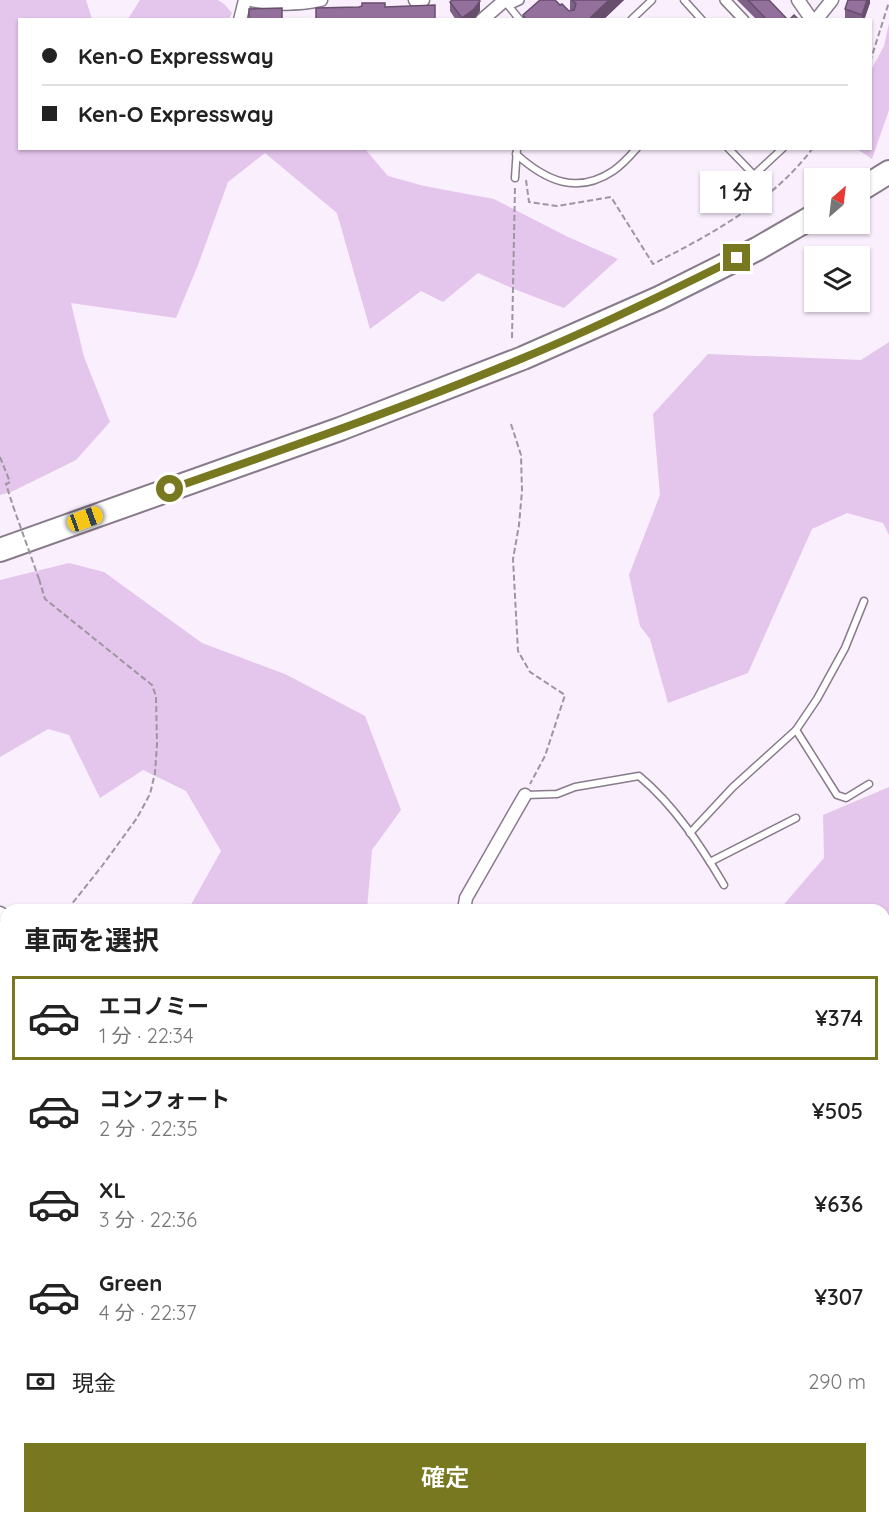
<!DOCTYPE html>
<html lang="ja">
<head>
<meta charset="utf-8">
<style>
  :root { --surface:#fff; --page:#f6f6f6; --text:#222; --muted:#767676; --line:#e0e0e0; --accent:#77781f }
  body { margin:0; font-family:Quicksand,"Noto Sans JP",sans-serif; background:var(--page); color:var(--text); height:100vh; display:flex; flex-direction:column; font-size:22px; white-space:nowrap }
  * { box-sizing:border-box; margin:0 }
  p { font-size:20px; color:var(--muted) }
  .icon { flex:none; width:33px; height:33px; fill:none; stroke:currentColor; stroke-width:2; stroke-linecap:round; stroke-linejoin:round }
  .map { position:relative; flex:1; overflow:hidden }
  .drawer { position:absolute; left:0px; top:904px; width:890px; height:620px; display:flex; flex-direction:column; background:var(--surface); border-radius:18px 18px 0 0; box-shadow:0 2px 4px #0004 }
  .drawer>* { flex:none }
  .top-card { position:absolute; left:18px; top:18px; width:854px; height:132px; border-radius:0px; box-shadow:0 2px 4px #0004; display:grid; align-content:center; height:132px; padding:0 24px; background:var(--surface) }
  .needle { width:39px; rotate:28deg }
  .tools { position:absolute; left:804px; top:168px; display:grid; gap:12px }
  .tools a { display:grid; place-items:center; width:66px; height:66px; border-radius:0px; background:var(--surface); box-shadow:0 2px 4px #0004; font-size:30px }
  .end { position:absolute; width:27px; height:27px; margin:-14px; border:8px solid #77781f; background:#fff; box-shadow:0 0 0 3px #fff }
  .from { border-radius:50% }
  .bubble { position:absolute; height:42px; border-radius:0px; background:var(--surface); box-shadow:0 2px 4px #0004; font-size:20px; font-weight:600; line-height:42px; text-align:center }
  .car { position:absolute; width:18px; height:36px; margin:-18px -9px; border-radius:8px; box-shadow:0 0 4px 2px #0007; background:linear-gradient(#f5c518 24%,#345 0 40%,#f5c518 0 76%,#345 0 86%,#f5c518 0) }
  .top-card b { display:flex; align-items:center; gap:21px; height:57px; font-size:22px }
  .top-card b+b { border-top:2px solid var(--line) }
  .top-card i { width:15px; height:15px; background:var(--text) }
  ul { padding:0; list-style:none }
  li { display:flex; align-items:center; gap:18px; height:84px; margin:0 12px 9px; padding:0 12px; border:3px solid transparent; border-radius:0px }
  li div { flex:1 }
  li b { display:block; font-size:22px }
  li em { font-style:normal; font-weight:600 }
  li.selected { border-color:var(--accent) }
  li>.icon { width:54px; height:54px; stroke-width:1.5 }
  h2 { padding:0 24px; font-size:27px; line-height:72px }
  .pay { display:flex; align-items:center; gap:15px; height:66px; padding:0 24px; font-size:22px }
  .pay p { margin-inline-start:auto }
  .button { display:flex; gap:12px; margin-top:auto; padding:12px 24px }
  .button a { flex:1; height:69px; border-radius:0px; background:var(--accent); color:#fff; font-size:24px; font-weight:600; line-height:69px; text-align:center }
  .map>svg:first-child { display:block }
  .green { fill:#e4c5ec }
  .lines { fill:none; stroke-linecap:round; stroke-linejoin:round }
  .stream { stroke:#b58fbe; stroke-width:4.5 }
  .service-casing { stroke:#887b8b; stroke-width:9 }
  .pedestrian-casing { stroke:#887b8b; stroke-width:12 }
  .minor-casing { stroke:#887b8b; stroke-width:15 }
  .motorway-casing { stroke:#887b8b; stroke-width:26 }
  .path { stroke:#9d959f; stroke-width:2; stroke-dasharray:6 3; stroke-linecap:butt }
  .service { stroke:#fff; stroke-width:6 }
  .pedestrian { stroke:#fff; stroke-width:9 }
  .minor { stroke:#fff; stroke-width:12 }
  .motorway { stroke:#fff; stroke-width:22 }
  .path-bridge { stroke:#9d959f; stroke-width:2; stroke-dasharray:6 3; stroke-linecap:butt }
  .wall { fill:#7f6086 }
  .shaded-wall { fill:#684e6d }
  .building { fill:#94709c; stroke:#684e6d; stroke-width:1.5 }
  .route { stroke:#77781f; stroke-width:8 }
</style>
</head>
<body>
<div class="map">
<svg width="889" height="1523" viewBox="0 0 889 1523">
  <rect width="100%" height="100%" fill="#faeffd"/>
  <g class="green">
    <polygon points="0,0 86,0 92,19 20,20 20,148 365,149 388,176 424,186 494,199 566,236 618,259 564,308 514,289 478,273 443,302 421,291 370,329 337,213 265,153 228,182 198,265 176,318 71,303 84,357 110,422 76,460 11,492 0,495"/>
    <polygon points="140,0 218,0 224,4 232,13 229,19 128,19"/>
    <polygon points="889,23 889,110 872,159 857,149 870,148 870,72 884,46"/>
    <polygon points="889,342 889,535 883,523 847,513 812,529 748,673 668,703 650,639 640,626 629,575 660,495 653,414 708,354 861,360"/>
    <polygon points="69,563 104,572 202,643 285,674 365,716 401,810 372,850 367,910 188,910 221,851 186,791 143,770 100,798 69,735 48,729 0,757 0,580"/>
    <polygon points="889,787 889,1078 884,1086 884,910 779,910 824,858 823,815"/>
    <polygon points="884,1417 889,1421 889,1523 810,1523 807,1518 884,1518"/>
    <polygon points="485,1518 624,1518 621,1523 483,1523"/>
  </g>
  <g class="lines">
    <polyline class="stream" points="194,1518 199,1523"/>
    <defs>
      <g id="service">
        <polyline points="684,0 702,20"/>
        <polyline points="507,4 520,20"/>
        <polyline points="631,20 652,0"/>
        <polyline points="728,148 754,175 783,148"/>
        <path d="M516 154C546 181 577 195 613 171 622 165 630 156 637 148"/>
        <polyline points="515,178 517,148"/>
        <polyline points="796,730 837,795 846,798 869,784"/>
        <path d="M526 795 557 794 575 787 639 776C674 805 701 846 724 885"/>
        <polyline points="690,833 733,787 796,730 817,699 845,648 864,601"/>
        <polyline points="710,862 796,818"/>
        <polyline points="0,1078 6,1069"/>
        <polyline points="0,1159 6,1165"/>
        <polyline points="0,1174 6,1170"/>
        <polyline points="0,1284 6,1290"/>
        <polyline points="660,1523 664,1518"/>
      </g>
      <g id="pedestrian">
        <polyline points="725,0 744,20"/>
        <polyline points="505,1 510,4 519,0"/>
      </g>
      <g id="minor">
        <path d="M251 0C274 5 297 5 321 0"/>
        <polyline points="415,0 423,0"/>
        <polyline points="798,0 812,20"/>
        <polyline points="240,20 245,0"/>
        <polyline points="482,20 505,0"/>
        <polyline points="816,20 832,0"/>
        <polyline points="464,910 466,898 525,795"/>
        <polyline points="0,913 6,917"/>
        <polyline points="0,995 6,987"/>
        <polyline points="0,1388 6,1382"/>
        <polyline points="207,1518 212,1523"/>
      </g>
      <g id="motorway">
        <polyline points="860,190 889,172"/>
        <polyline points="0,550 340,429 523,358 659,298 757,249 814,216"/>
      </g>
    </defs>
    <use href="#service" class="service-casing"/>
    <use href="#pedestrian" class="pedestrian-casing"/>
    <use href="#minor" class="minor-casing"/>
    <use href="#motorway" class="motorway-casing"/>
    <g class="path">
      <polyline points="870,62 889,2"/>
      <path d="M526 180 529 202 557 206 611 197 653 264C692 244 730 224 764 197 783 183 799 166 813 148"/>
      <polyline points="512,338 515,186"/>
      <polyline points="511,424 521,455 522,491 519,525 513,559 518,651 530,672 565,695 545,756 530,784"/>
      <polyline points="0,457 10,482 6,484 13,506"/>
      <polyline points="39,579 45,599 152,685 156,696 157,744 155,773 150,794 137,818 102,866 67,910"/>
      <polyline points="402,1518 403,1523"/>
    </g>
    <use href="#service" class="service"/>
    <use href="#pedestrian" class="pedestrian"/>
    <use href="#minor" class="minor"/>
    <use href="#motorway" class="motorway"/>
    <polyline class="path-bridge" points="13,506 39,579"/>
  </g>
  <g class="wall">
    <polygon points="570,0 624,0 603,20 523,20 523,15 560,5 570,11"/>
    <polygon points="737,0 769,0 788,20 757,20"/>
    <polygon points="870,0 870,3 864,20 847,20 845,18 845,9"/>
    <polygon points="450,2 480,11 474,20 456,20 450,11"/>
  </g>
  <g class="shaded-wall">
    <polygon points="609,0 624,0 603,20 588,20"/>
    <polygon points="867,0 870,0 870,3 864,20 862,20 862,15"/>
    <polygon points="480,1 480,11 474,19 462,20 462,18"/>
  </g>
  <g class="building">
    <polygon points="452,0 479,0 480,1 474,9 462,18 450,2"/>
    <polygon points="540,0 555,0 560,5 562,4 569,11 574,10 576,4 572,0 609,0 588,20 526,20 523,15"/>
    <polygon points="748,0 769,0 788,20 767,20"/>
    <polygon points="848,0 867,0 862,15 845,9"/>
    <polygon points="362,3 385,3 385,7 435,5 435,20 316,20 316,8 359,7 362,6"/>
    <polygon points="282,8 282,20 249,20 249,9"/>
    <polygon points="794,15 799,20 789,20"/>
  </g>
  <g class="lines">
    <path class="route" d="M170 489C288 448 407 407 523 358 596 328 667 293 737 258"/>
  </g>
</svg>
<div class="tools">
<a><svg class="needle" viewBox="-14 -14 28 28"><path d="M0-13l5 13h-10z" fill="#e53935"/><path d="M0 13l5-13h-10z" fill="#767676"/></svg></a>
<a><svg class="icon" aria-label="layers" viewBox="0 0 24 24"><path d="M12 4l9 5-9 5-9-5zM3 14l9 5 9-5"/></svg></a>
</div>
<i class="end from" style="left:170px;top:489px"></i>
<i class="end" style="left:737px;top:258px"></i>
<div class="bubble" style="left:700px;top:171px;width:72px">1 分</div>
<i class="car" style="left:85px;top:519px;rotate:70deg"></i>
<div class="top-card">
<b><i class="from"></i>Ken-O Expressway</b>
<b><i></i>Ken-O Expressway</b>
</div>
<section class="drawer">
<h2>車両を選択</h2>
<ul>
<li class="selected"><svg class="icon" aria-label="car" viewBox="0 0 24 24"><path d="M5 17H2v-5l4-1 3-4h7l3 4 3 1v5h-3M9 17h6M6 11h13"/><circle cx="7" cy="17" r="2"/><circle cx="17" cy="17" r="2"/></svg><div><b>エコノミー</b><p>1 分 · 22:34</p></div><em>¥374</em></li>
<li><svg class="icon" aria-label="car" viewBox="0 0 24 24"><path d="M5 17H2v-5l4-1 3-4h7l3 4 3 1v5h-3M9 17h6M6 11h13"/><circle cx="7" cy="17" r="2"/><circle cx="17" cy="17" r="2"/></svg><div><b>コンフォート</b><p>2 分 · 22:35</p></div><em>¥505</em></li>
<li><svg class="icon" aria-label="car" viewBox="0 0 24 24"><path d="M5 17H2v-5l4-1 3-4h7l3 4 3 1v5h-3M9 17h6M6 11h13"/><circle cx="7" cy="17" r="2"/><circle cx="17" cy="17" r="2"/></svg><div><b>XL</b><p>3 分 · 22:36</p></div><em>¥636</em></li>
<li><svg class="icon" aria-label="car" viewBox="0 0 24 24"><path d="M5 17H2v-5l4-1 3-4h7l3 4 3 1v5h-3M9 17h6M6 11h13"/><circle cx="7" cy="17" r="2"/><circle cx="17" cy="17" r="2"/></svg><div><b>Green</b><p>4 分 · 22:37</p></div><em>¥307</em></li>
</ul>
<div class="pay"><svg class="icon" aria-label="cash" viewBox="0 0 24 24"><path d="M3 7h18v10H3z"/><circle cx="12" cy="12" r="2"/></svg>現金<p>290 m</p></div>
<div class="button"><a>確定</a></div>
</section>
</div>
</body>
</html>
